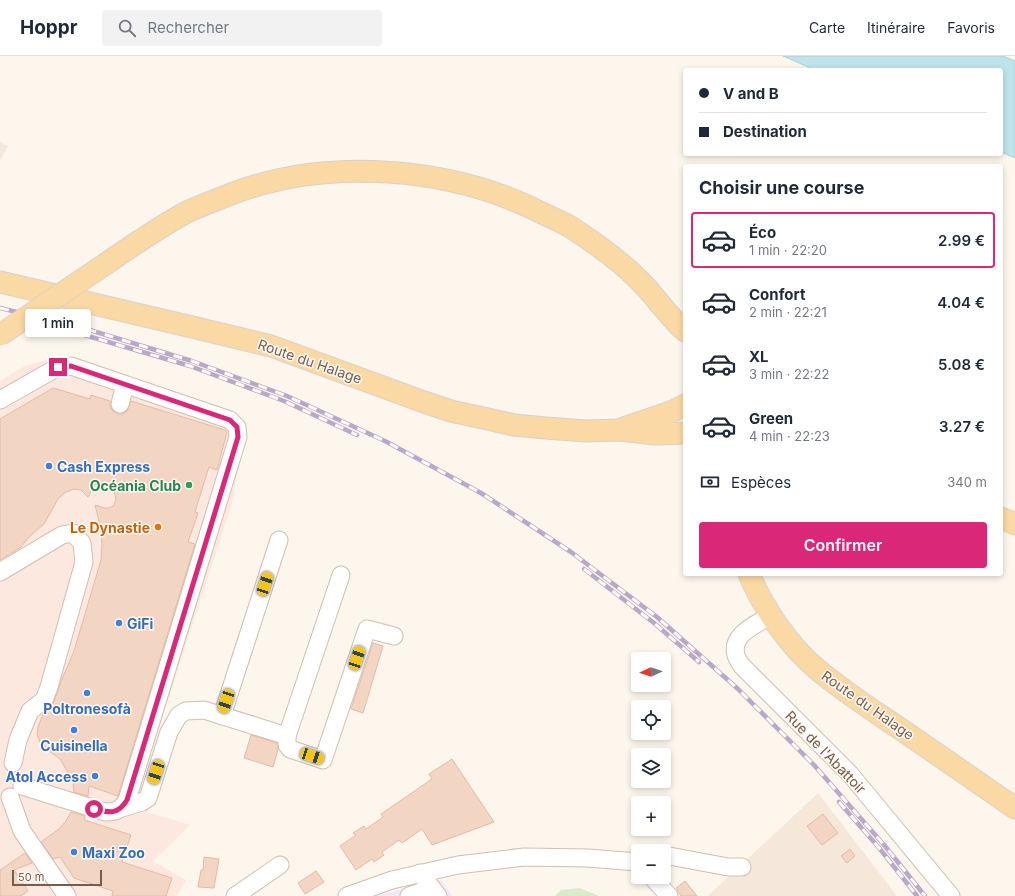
<!DOCTYPE html>
<html lang="fr">
<head>
<meta charset="utf-8">
<style>
  :root { --surface:#fff; --page:#f2f2f3; --text:#1f2937; --muted:#747a83; --line:#e0e1e3; --accent:#db2777 }
  body { margin:0; font-family:Inter,sans-serif; background:var(--page); color:var(--text); height:100vh; display:flex; flex-direction:column; font-size:15px; white-space:nowrap }
  * { box-sizing:border-box; margin:0 }
  p { font-size:13px; color:var(--muted) }
  .icon { flex:none; width:22px; height:22px; fill:none; stroke:currentColor; stroke-width:2; stroke-linecap:round; stroke-linejoin:round }
  .map { position:relative; flex:1; overflow:hidden }
  .sheet { position:absolute; left:683px; top:108px; width:320px; height:412px; display:flex; flex-direction:column; background:var(--surface); border-radius:4px; box-shadow:0 2px 6px #0003 }
  .sheet>* { flex:none }
  .banner { position:absolute; left:683px; top:12px; width:320px; height:88px; border-radius:4px; box-shadow:0 2px 6px #0003; display:grid; align-content:center; height:88px; padding:0 16px; background:var(--surface) }
  .needle { width:26px; rotate:267deg }
  .fabs { position:absolute; left:631px; top:596px; display:grid; gap:8px }
  .fabs a { display:grid; place-items:center; width:40px; height:40px; border-radius:4px; background:var(--surface); box-shadow:0 2px 6px #0003; font-size:20px }
  .scale { position:absolute; left:12px; bottom:10px; width:90px; box-sizing:border-box; padding-left:4px; border:2px solid #7a5c4d; border-top:0; font-size:11px; line-height:14px; white-space:nowrap; color:#7a5c4d; -webkit-text-stroke:3px #fffaf3; paint-order:stroke }
  .end { position:absolute; width:18px; height:18px; margin:-9px; border:5px solid #db2777; background:#fff; box-shadow:0 0 0 2px #fff }
  .from { border-radius:50% }
  .bubble { position:absolute; height:28px; border-radius:4px; background:var(--surface); box-shadow:0 2px 6px #0003; font-size:13px; font-weight:600; line-height:28px; text-align:center }
  .car { position:absolute; width:12px; height:24px; margin:-12px -6px; border-radius:5px; box-shadow:0 0 3px 1px #0007; background:linear-gradient(#f5c518 24%,#345 0 40%,#f5c518 0 76%,#345 0 86%,#f5c518 0) }
  .banner b { display:flex; align-items:center; gap:14px; height:38px; font-size:15px }
  .banner b+b { border-top:1px solid var(--line) }
  .banner i { width:10px; height:10px; background:var(--text) }
  ul { padding:0; list-style:none }
  li { display:flex; align-items:center; gap:12px; height:56px; margin:0 8px 6px; padding:0 8px; border:2px solid transparent; border-radius:4px }
  li div { flex:1 }
  li b { display:block; font-size:15px }
  li em { font-style:normal; font-weight:600 }
  li.active { border-color:var(--accent) }
  li>.icon { width:36px; height:36px; stroke-width:1.5 }
  h2 { padding:0 16px; font-size:18px; line-height:48px }
  .pay { display:flex; align-items:center; gap:10px; height:44px; padding:0 16px; font-size:15px }
  .pay p { margin-inline-start:auto }
  .primary-button { display:flex; gap:8px; margin-top:auto; padding:8px 16px }
  .primary-button a { flex:1; height:46px; border-radius:4px; background:var(--accent); color:#fff; font-size:16px; font-weight:600; line-height:46px; text-align:center }
  header { display:flex; align-items:center; gap:24px; box-sizing:border-box; height:56px; padding:0 20px; background:var(--surface); border-bottom:1px solid var(--line) }
  header strong { font-size:19px }
  nav { display:flex; gap:22px; margin-inline-start:auto; font-size:14px }
  .search { width:280px; height:36px; background:var(--page); display:flex; align-items:center; gap:10px; box-sizing:border-box; padding:0 14px; border-radius:4px; color:var(--muted); font-size:15px }
  .map>svg:first-child { display:block }
  .residential { fill:#f5e8da }
  .commercial { fill:#fde8e0 }
  .education { fill:#f3e8fa }
  .green { fill:#d8ecc9 }
  .water { fill:#bfe3e8; stroke:#a5d3da }
  .building { fill:#f3d5c3; stroke:#e6bba3 }
  .lines { fill:none; stroke-linecap:round; stroke-linejoin:round }
  .minor-casing { stroke:#d1beb0; stroke-width:19 }
  .major-casing { stroke:#dad1cd; stroke-width:23 }
  .minor { stroke:#fff; stroke-width:17 }
  .major { stroke:#fbd9a5; stroke-width:21 }
  .rail-casing { stroke:#b9a8c9; stroke-width:4.5 }
  .rail { stroke:#fffaf3; stroke-width:3; stroke-dasharray:9; stroke-linecap:butt }
  .major-bridge-casing { stroke:#dad1cd; stroke-width:23; stroke-linecap:butt }
  .major-bridge { stroke:#fbd9a5; stroke-width:21 }
  .route { stroke:#db2777; stroke-width:5 }
  .shop-dot { fill:#3f7fe0; stroke:#fffaf3; stroke-width:1.5 }
  .leisure-dot { fill:#2e9e5b; stroke:#fffaf3; stroke-width:1.5 }
  .food-dot { fill:#e8710a; stroke:#fffaf3; stroke-width:1.5 }
  .labels { text-anchor:middle; dominant-baseline:central; stroke-width:3; stroke-linejoin:round; paint-order:stroke }
  .street-label { font-size:14px; fill:#7a5c4d; stroke:#fffaf3 }
  .shop-label { font-size:14px; font-weight:bold; fill:#366cbe; stroke:#fffaf3; text-anchor:start }
  .leisure-label { font-size:14px; font-weight:bold; fill:#27864d; stroke:#fffaf3; text-anchor:end }
  .food-label { font-size:14px; font-weight:bold; fill:#c56008; stroke:#fffaf3; text-anchor:end }
</style>
</head>
<body>
<header>
<strong>Hoppr</strong>
<div class="search"><svg class="icon" aria-label="search" viewBox="0 0 24 24"><circle cx="10" cy="10" r="6"/><path d="M15 15l6 6"/></svg>Rechercher</div>
<nav><a>Carte</a><a>Itinéraire</a><a>Favoris</a></nav>
</header>
<div class="map">
<svg width="1015" height="840" viewBox="0 0 1015 840">
  <rect width="100%" height="100%" fill="#fdf6ec"/>
  <g class="residential">
    <polygon points="0,86 8,90 0,105"/>
    <polygon points="818,737 897,840 708,840"/>
  </g>
  <polygon class="commercial" points="58,301 95,308 155,332 245,377 232,447 138,737 147,756 190,769 153,805 186,824 177,840 0,840 0,325 25,310"/>
  <polygon class="education" points="441,824 452,840 375,840"/>
  <polygon class="green" points="580,832 599,840 555,840 561,834"/>
  <polygon class="water" points="783,0 1003,0 1015,5 1015,102 1001,96 1001,14 815,14"/>
  <g class="building">
    <polygon points="53,332 90,343 91,339 110,345 110,351 113,355 118,358 123,358 127,355 131,345 225,374 227,376 217,414 209,411 195,456 198,457 188,486 195,488 118,740 89,730 88,740 74,736 73,726 66,713 60,703 45,692 40,686 37,678 38,671 43,658 53,648 62,623 74,595 101,504 102,487 100,469 95,449 105,452 109,452 113,450 116,444 114,434 111,430 100,426 94,429 88,441 81,434 74,433 66,436 58,443 44,468 31,479 20,492 0,504 0,363"/>
    <polygon points="373,587 383,590 363,657 351,653"/>
    <polygon points="251,679 277,687 278,694 273,711 244,702"/>
    <polygon points="452,703 494,766 432,789 422,773 402,787 399,784 382,796 384,799 374,806 372,803 356,814 340,790 356,779 353,777 364,770 366,773 383,761 381,758 432,723 429,718"/>
    <polygon points="71,756 85,760 84,764 131,779 122,806 172,822 166,840 112,840 113,835 74,822 60,801 53,803 41,786 59,773 66,765"/>
    <polygon points="823,758 838,777 822,789 807,770"/>
    <polygon points="850,793 855,800 847,807 841,800"/>
    <polygon points="25,797 32,807 14,814 28,835 21,840 0,840 0,814"/>
    <polygon points="204,801 219,803 214,832 198,831 201,814 203,814"/>
    <polygon points="316,815 324,826 305,838 298,827"/>
    <polygon points="685,825 697,840 681,840 676,832"/>
  </g>
  <g class="lines">
    <defs>
      <g id="minor">
        <path d="M0 344 58 311 71 310 230 364 237 371 238 381 127 744C121 754 116 756 105 756L22 730"/>
        <polyline points="120,348 125,329"/>
        <polyline points="0,516 62,479 73,477 82,487 84,506 49,631 44,644 30,655 18,684 13,707"/>
        <path d="M771 559C758 568 730 578 736 599 737 603 740 607 742 610L850 718 951 840"/>
        <polyline points="222,660 279,484"/>
        <polyline points="287,680 341,519"/>
        <polyline points="10,741 22,775 67,840"/>
        <polyline points="122,752 142,746 148,742 169,676 179,659 186,655 204,654 287,680 287,689 290,693 323,704 367,573 394,580"/>
        <polyline points="664,799 728,811 742,811"/>
        <polyline points="420,817 438,840"/>
        <polyline points="652,821 669,840"/>
        <polyline points="235,840 280,809"/>
        <polyline points="347,840 392,824 458,809 524,801 588,802 638,806"/>
        <polyline points="409,840 432,832"/>
      </g>
      <g id="major">
        <path d="M107 207C133 189 159 171 187 156 200 150 213 145 226 140 325 100 452 110 546 159 555 163 564 167 572 172 595 187 620 205 639 224 656 241 668 260 685 275"/>
        <polyline points="0,226 192,271 271,290 424,346 451,355 483,362 514,369 546,372 586,375 620,374 655,378 685,377"/>
        <polyline points="624,372 671,356 685,349"/>
        <polyline points="1001,462 1015,468"/>
        <path d="M749 518C764 553 788 589 818 614 844 636 874 655 902 674 940 700 977 726 1015 752"/>
      </g>
    </defs>
    <use href="#minor" class="minor-casing"/>
    <use href="#major" class="major-casing"/>
    <use href="#minor" class="minor"/>
    <use href="#major" class="major"/>
    <defs>
      <g id="rail">
        <polyline points="0,252 83,272 192,305 287,340 385,385 481,437 571,496 657,561 738,633 814,709 885,790 925,840"/>
        <polyline points="29,265 81,278 190,310 284,345 357,379"/>
        <polyline points="584,513 654,567 699,606"/>
        <polyline points="839,746 880,793 917,840"/>
      </g>
    </defs>
    <use href="#rail" class="rail-casing"/>
    <use href="#rail" class="rail"/>
    <defs>
      <polyline id="major-bridge" points="0,279 107,207"/>
    </defs>
    <use href="#major-bridge" class="major-bridge-casing"/>
    <use href="#major-bridge" class="major-bridge"/>
  </g>
  <g class="lines">
    <path class="route" d="M58 311 71 310 230 364 237 371 238 381 127 744C118 759 109 757 94 753"/>
  </g>
  <g class="shop-dot">
    <circle cx="49" cy="410" r="4"/>
    <circle cx="119" cy="567" r="4"/>
    <circle cx="87" cy="637" r="4"/>
    <circle cx="74" cy="674" r="4"/>
    <circle cx="95" cy="720" r="4"/>
    <circle cx="74" cy="796" r="4"/>
  </g>
  <circle class="leisure-dot" cx="189" cy="429" r="4"/>
  <circle class="food-dot" cx="158" cy="471" r="4"/>
  <g class="labels">
    <g class="street-label">
      <text transform="translate(310 305) rotate(19)">Route du Halage</text>
      <text transform="translate(868 649) rotate(35)">Route du Halage</text>
      <text transform="translate(826 696) rotate(46)">Rue de l'Abattoir</text>
    </g>
    <g class="shop-label">
      <text x="57" y="410">Cash Express</text>
      <text x="127" y="567">GiFi</text>
      <text x="87" y="652" text-anchor="middle">Poltronesofà</text>
      <text x="74" y="689" text-anchor="middle">Cuisinella</text>
      <text x="87" y="720" text-anchor="end">Atol Access</text>
      <text x="82" y="796">Maxi Zoo</text>
    </g>
    <g class="leisure-label">
      <text x="181" y="429">Océania Club</text>
    </g>
    <g class="food-label">
      <text x="150" y="471">Le Dynastie</text>
    </g>
  </g>
</svg>
<div class="fabs">
<a><svg class="needle" viewBox="-14 -14 28 28"><path d="M0-13l5 13h-10z" fill="#e53935"/><path d="M0 13l5-13h-10z" fill="#747a83"/></svg></a>
<a><svg class="icon" aria-label="locate" viewBox="0 0 24 24"><circle cx="12" cy="12" r="6"/><path d="M12 2v4M12 18v4M2 12h4M18 12h4"/></svg></a>
<a><svg class="icon" aria-label="layers" viewBox="0 0 24 24"><path d="M12 4l9 5-9 5-9-5zM3 14l9 5 9-5"/></svg></a>
<a>+</a>
<a>−</a>
</div>
<div class="scale">50 m</div>
<i class="end from" style="left:94px;top:753px"></i>
<i class="end" style="left:58px;top:311px"></i>
<div class="bubble" style="left:25px;top:253px;width:66px">1 min</div>
<i class="car" style="left:265px;top:528px;rotate:18deg"></i>
<i class="car" style="left:357px;top:602px;rotate:18deg"></i>
<i class="car" style="left:226px;top:645px;rotate:198deg"></i>
<i class="car" style="left:312px;top:700px;rotate:108deg"></i>
<i class="car" style="left:156px;top:716px;rotate:198deg"></i>
<div class="banner">
<b><i class="from"></i>V and B</b>
<b><i></i>Destination</b>
</div>
<section class="sheet">
<h2>Choisir une course</h2>
<ul>
<li class="active"><svg class="icon" aria-label="car" viewBox="0 0 24 24"><path d="M5 17H2v-5l4-1 3-4h7l3 4 3 1v5h-3M9 17h6M6 11h13"/><circle cx="7" cy="17" r="2"/><circle cx="17" cy="17" r="2"/></svg><div><b>Éco</b><p>1 min · 22:20</p></div><em>2.99 €</em></li>
<li><svg class="icon" aria-label="car" viewBox="0 0 24 24"><path d="M5 17H2v-5l4-1 3-4h7l3 4 3 1v5h-3M9 17h6M6 11h13"/><circle cx="7" cy="17" r="2"/><circle cx="17" cy="17" r="2"/></svg><div><b>Confort</b><p>2 min · 22:21</p></div><em>4.04 €</em></li>
<li><svg class="icon" aria-label="car" viewBox="0 0 24 24"><path d="M5 17H2v-5l4-1 3-4h7l3 4 3 1v5h-3M9 17h6M6 11h13"/><circle cx="7" cy="17" r="2"/><circle cx="17" cy="17" r="2"/></svg><div><b>XL</b><p>3 min · 22:22</p></div><em>5.08 €</em></li>
<li><svg class="icon" aria-label="car" viewBox="0 0 24 24"><path d="M5 17H2v-5l4-1 3-4h7l3 4 3 1v5h-3M9 17h6M6 11h13"/><circle cx="7" cy="17" r="2"/><circle cx="17" cy="17" r="2"/></svg><div><b>Green</b><p>4 min · 22:23</p></div><em>3.27 €</em></li>
</ul>
<div class="pay"><svg class="icon" aria-label="cash" viewBox="0 0 24 24"><path d="M3 7h18v10H3z"/><circle cx="12" cy="12" r="2"/></svg>Espèces<p>340 m</p></div>
<div class="primary-button"><a>Confirmer</a></div>
</section>
</div>
</body>
</html>
